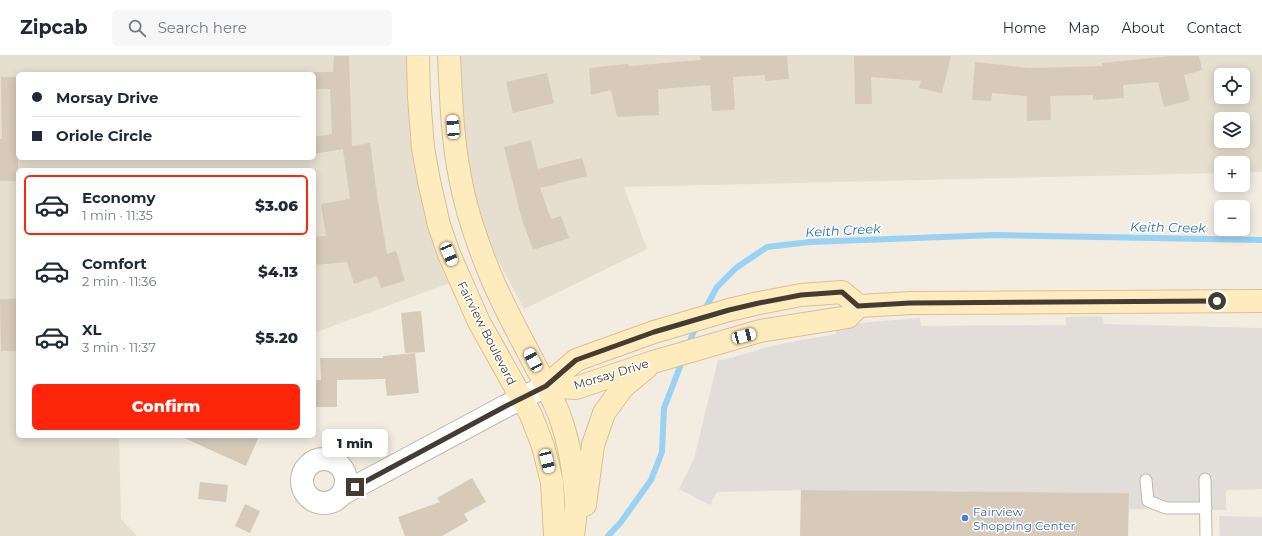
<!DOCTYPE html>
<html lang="en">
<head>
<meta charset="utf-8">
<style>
  :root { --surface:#fff; --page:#f6f6f7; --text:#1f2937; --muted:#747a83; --line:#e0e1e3; --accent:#ff250b }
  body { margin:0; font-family:Montserrat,sans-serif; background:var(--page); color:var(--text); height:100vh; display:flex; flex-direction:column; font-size:15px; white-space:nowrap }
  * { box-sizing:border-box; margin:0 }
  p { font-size:13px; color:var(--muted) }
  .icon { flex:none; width:22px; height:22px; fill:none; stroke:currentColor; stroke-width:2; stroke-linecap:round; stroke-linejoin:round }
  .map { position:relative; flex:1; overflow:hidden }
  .details { position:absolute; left:16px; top:112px; width:300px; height:270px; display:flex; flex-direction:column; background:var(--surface); border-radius:6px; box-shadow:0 2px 10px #0003 }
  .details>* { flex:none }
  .hud { position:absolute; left:16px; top:16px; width:300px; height:88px; border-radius:6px; box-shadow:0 2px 10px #0003; display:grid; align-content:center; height:88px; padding:0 16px; background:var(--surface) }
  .fabs { position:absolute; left:1214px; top:12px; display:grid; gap:8px }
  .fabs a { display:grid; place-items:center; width:36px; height:36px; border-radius:6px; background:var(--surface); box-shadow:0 2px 10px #0003; font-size:20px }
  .end { position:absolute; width:18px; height:18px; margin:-9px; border:5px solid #433c32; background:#fff; box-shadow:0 0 0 2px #fff }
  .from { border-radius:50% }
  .bubble { position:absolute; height:28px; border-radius:6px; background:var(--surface); box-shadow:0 2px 10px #0003; font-size:13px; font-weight:800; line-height:28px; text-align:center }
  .car { position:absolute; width:12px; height:24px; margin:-12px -6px; border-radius:5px; box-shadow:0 0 3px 1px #0007; background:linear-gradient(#fff 24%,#345 0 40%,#fff 0 76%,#345 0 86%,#fff 0) }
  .hud b { display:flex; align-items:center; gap:14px; height:38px; font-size:15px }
  .hud b+b { border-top:1px solid var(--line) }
  .hud i { width:10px; height:10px; background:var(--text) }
  ul { padding:7px 0 0; list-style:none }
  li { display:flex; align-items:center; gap:12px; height:60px; margin:0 8px 6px; padding:0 8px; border:2px solid transparent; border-radius:6px }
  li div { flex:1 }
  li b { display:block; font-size:15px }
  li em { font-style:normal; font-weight:800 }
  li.active { border-color:var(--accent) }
  li>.icon { width:36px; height:36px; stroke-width:1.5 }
  .action { display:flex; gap:8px; margin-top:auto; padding:8px 16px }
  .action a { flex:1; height:46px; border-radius:6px; background:var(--accent); color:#fff; font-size:16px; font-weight:800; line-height:46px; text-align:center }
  header { display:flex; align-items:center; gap:24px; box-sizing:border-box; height:56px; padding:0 20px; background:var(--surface); border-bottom:1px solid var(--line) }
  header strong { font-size:19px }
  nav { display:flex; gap:22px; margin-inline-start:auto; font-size:14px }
  .search { width:280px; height:36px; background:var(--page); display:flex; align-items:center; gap:10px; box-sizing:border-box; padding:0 14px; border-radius:6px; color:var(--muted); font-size:15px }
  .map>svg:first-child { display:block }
  .residential { fill:#e6decf; fill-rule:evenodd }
  .parking { fill:#e1deda }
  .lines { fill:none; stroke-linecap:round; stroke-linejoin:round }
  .stream { stroke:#99d2f3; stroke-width:6 }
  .building { fill:#d7cab9 }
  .lane-casing { stroke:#c0b6a7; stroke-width:13 }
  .street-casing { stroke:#c0b6a7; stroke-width:24 }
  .secondary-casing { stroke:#d8c190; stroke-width:24 }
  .lane { stroke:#fff; stroke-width:11 }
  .street { stroke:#fff; stroke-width:22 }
  .secondary { stroke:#ffecbe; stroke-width:22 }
  .route { stroke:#433c32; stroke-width:5 }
  .shop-dot { fill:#3f7fe0; stroke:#fff; stroke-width:1.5 }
  .labels { text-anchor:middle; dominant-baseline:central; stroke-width:3; stroke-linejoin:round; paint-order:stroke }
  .street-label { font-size:12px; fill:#433c32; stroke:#fff }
  .shop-label { font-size:12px; fill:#366cbe; stroke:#fff; text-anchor:start }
  .water-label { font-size:13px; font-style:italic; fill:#2679ab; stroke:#fff }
</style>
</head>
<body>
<header>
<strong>Zipcab</strong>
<div class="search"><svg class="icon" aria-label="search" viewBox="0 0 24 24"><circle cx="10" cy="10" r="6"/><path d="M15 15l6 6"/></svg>Search here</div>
<nav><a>Home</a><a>Map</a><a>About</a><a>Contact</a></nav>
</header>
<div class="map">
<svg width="1262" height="480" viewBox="0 0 1262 480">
  <rect width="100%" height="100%" fill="#f2ece1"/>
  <g class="residential">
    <path d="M0 0H412L452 226 314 277V114H18V380H119L121 463 137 480H0ZM18 18H314V102H18Z"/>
    <path d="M457 0H1262V116H1243V107H1221V117L624 131 647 193 524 253 489 187 473 142 461 92ZM1221 19H1243V41H1221ZM1221 63H1243V85H1221Z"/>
  </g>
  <g class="parking">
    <polygon points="1102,260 1104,268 1262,272 1262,433 1226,434 1226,454 1129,453 1129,437 801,434 717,436 710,449 679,433 694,403 718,304 727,303 775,289 836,278 836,269 920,262 921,270 1066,269 1066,261"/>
    <polygon points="1219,460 1262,461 1262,480 1220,480"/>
  </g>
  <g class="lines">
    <g class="stream">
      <polyline points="704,255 717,231 736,212 767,191 810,186 995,179 1262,184"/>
      <polyline points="688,291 693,277 698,270"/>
      <polyline points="608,480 621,466 651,424 662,396 664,352 683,303"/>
    </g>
  </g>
  <g class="building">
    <polygon points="334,0 349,0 352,90 370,87 377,139 387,198 396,195 405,225 381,232 377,220 354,228 347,206 314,209 314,181 326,180 321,148 350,143 343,93 314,98 314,81 332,78 330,33 314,33 314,16 333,16"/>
    <polygon points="700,0 787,0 789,23 765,25 765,19 733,21 735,54 712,55 710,29 658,33 659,59 617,61 611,34 591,39 589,12 628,8 629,10 701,4"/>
    <polygon points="854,0 951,0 942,37 919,32 921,25 871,21 872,48 855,48"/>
    <polygon points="1171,0 1199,0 1202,14 1184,19 1190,44 1164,51 1158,26 1123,29 1124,42 1093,44 1093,39 1050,40 1051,64 1027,65 1027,40 992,37 991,45 972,44 975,6 1030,12 1102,10 1102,7"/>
    <polygon points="547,17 554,47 513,57 506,26"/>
    <polygon points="1,21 18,21 18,125 0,125 0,83 2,83"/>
    <polygon points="531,84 538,113 582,102 587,120 540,132 551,163 561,160 569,182 533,194 521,160 504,91"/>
    <polygon points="0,243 18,243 18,295 1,295"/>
    <polygon points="421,255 425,296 405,297 401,257"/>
    <polygon points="415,297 419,337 387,340 385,323 337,324 337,351 314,351 314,324 321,324 320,302 383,302 383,300"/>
    <polygon points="180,380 259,380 246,410"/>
    <polygon points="472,422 486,446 464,458 468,465 442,480 405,480 398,461 440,446 437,442"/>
    <polygon points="200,426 228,429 226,446 198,443"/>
    <polygon points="801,434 1129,437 1128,480 800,480"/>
    <polygon points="245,448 260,455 250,477 235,470"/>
  </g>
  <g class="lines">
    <defs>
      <g id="lane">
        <polyline points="1205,423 1206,480"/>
        <polyline points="1146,424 1148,445 1166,452 1206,452"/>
      </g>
      <g id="street">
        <circle cx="324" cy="425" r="22"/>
        <polyline points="342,438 506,350 546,330"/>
      </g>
      <g id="secondary">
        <polyline points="418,0 419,41 423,92 429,125 439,169 449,198 479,266 531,359 543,390 552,426 555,478 557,480"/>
        <path d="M449 0C451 40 452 81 460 121 465 150 475 180 486 208 499 243 518 276 535 309 544 325 552 341 559 358 569 385 574 415 576 444 577 456 574 468 573 480"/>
        <polyline points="546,330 576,304 654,276 729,254 759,247 801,239 842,236 859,250 911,247 1262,245"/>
        <polyline points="546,330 576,332 653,306 760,275 848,261 859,250"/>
        <polyline points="585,449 593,389 604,357 623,331 646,312"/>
      </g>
    </defs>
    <use href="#lane" class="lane-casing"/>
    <use href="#street" class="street-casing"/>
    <use href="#secondary" class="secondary-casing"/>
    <use href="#lane" class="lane"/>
    <use href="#street" class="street"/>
    <use href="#secondary" class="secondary"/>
  </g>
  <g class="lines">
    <polyline class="route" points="355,431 506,350 546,330 576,304 654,276 729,254 759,247 801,239 842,236 858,250 910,247 1217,245"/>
  </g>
  <circle class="shop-dot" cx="965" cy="462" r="4"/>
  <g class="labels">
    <g class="street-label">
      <text transform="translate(487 277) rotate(63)">Fairview Boulevard</text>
      <text transform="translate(611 318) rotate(-17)">Morsay Drive</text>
    </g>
    <g class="shop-label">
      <text x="973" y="455">Fairview<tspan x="973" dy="14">Shopping Center</tspan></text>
    </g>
    <g class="water-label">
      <text transform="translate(1168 171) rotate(1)">Keith Creek</text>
      <text transform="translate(843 174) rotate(-3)">Keith Creek</text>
    </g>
  </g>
</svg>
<div class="fabs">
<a><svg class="icon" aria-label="locate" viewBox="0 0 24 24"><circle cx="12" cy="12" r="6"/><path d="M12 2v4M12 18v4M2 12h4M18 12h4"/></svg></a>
<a><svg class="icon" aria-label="layers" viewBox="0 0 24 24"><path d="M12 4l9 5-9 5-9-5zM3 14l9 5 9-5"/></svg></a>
<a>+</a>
<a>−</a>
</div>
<i class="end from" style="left:1217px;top:245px"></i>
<i class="end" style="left:355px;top:431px"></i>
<div class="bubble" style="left:322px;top:373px;width:66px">1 min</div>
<i class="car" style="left:453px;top:71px;rotate:356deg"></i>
<i class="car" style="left:449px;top:198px;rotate:157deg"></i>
<i class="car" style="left:744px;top:280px;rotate:75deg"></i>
<i class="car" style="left:533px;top:304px;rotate:332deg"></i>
<i class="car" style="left:547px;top:405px;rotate:166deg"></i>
<div class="hud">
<b><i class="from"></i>Morsay Drive</b>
<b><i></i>Oriole Circle</b>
</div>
<section class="details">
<ul>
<li class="active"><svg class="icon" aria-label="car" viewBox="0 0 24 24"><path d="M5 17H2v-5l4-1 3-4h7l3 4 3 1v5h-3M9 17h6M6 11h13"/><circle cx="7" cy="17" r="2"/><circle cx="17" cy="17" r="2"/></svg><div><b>Economy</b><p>1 min · 11:35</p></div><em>$3.06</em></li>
<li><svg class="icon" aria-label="car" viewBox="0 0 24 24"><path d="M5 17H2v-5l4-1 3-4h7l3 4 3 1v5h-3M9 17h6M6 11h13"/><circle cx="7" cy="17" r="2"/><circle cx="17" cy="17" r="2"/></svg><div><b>Comfort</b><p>2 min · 11:36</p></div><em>$4.13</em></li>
<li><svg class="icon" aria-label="car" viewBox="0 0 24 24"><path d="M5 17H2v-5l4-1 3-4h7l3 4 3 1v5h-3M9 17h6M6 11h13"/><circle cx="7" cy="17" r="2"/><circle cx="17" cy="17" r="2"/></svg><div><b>XL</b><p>3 min · 11:37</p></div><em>$5.20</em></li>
</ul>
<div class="action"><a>Confirm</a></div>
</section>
</div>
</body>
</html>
